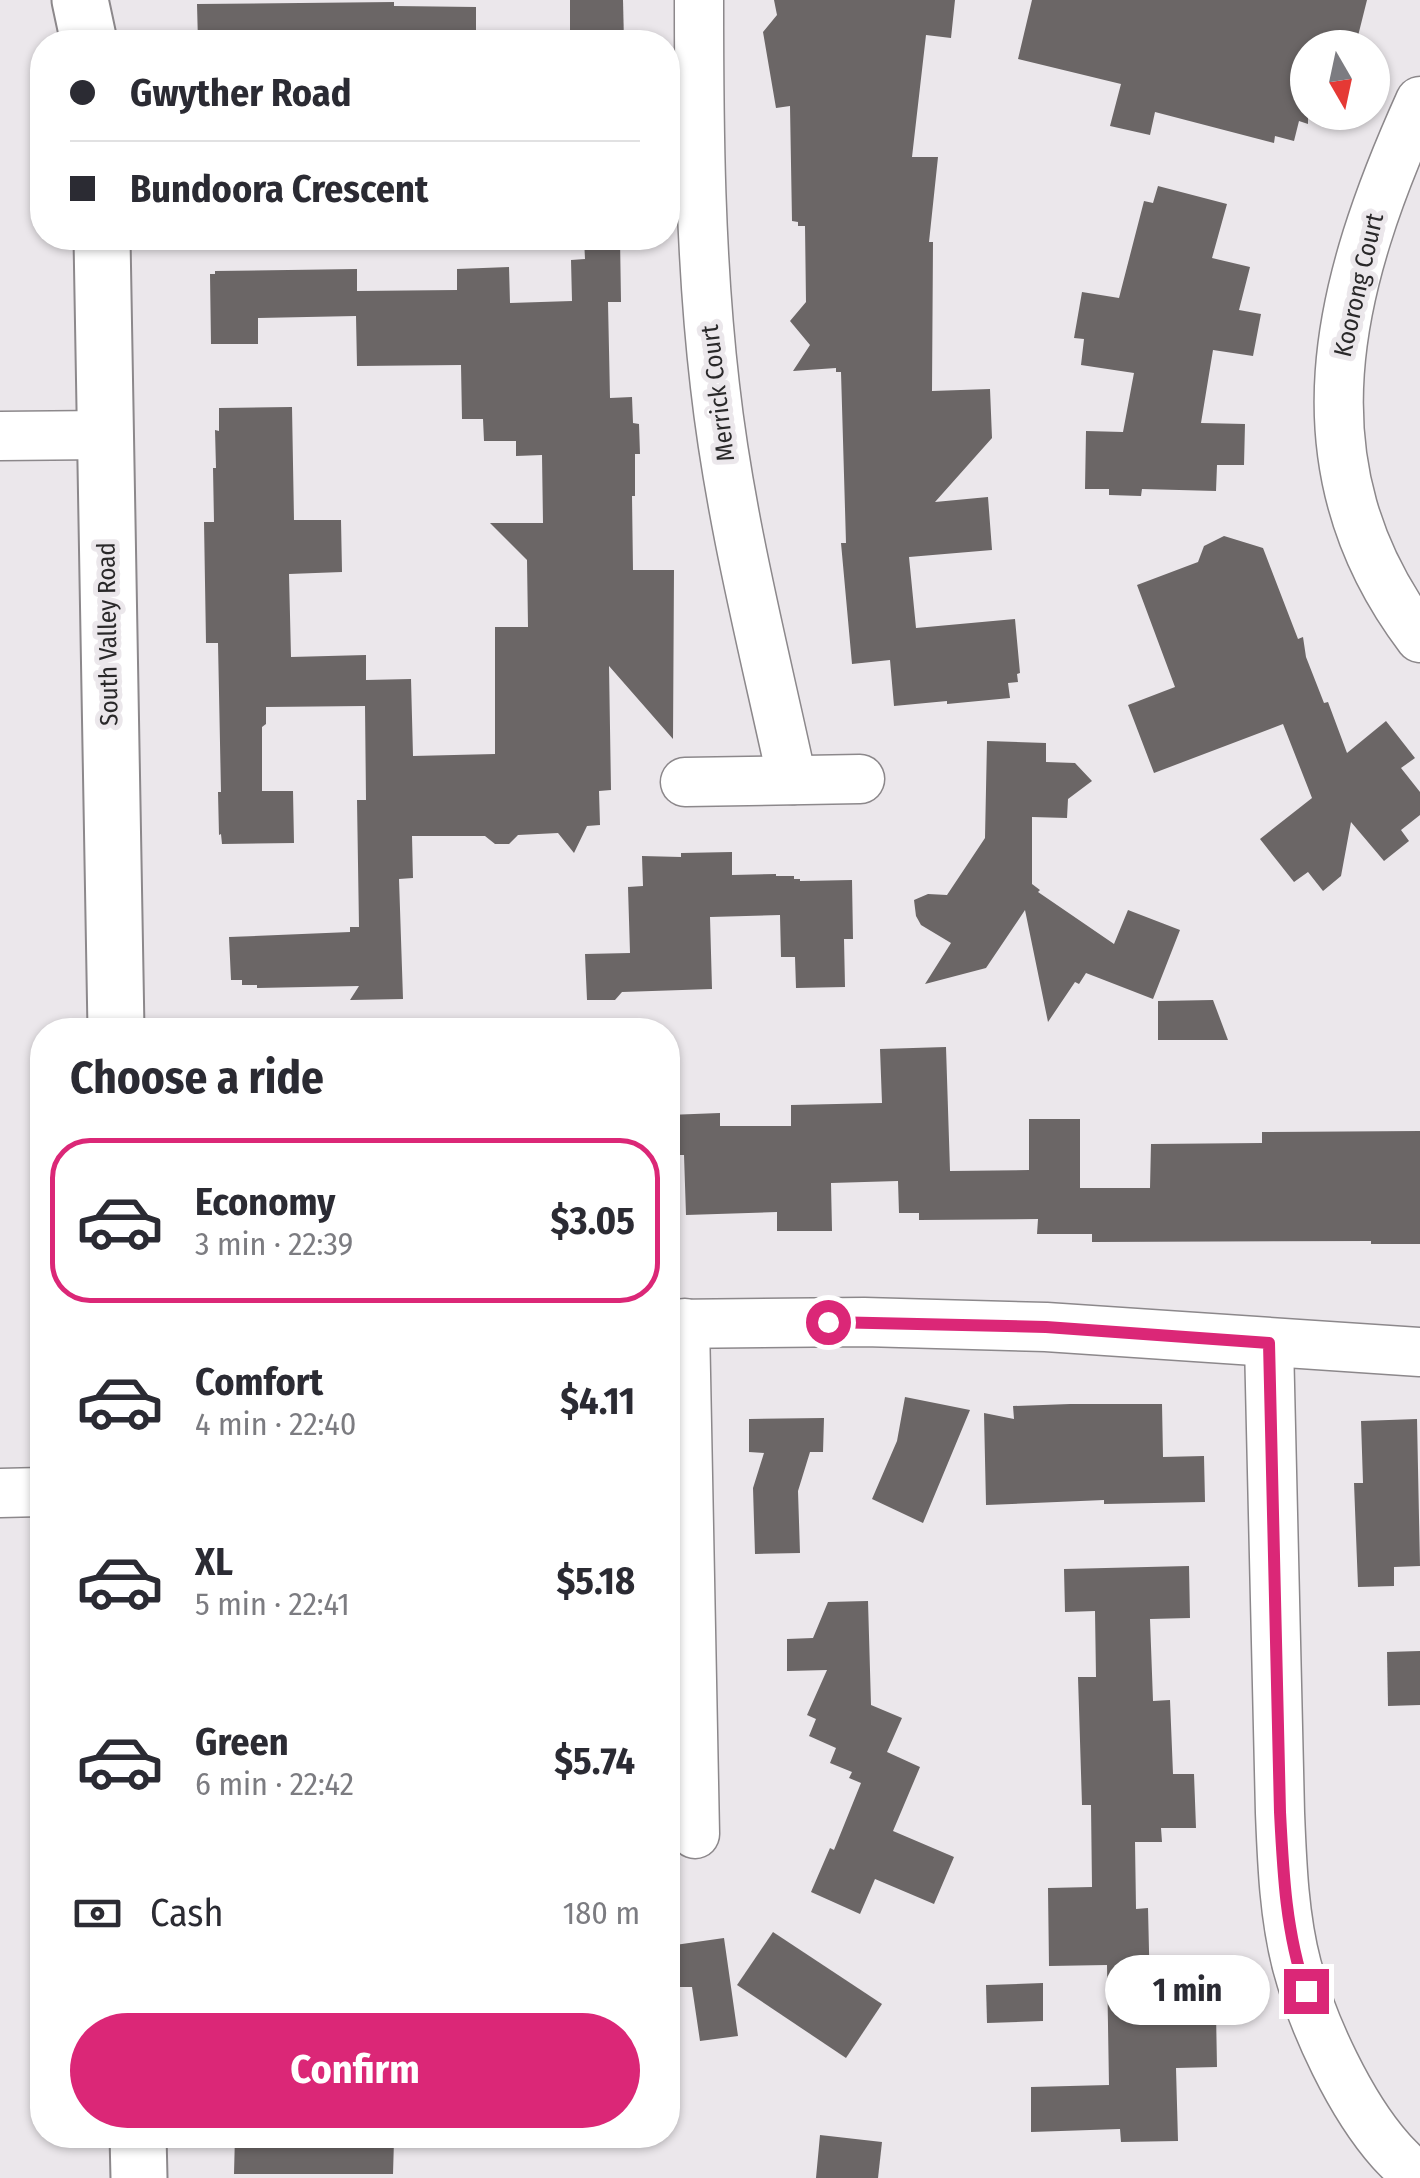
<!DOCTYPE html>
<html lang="en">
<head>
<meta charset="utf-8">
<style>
  :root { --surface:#fff; --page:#f2f2f3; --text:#2b2b33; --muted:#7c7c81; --line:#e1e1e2; --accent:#db2777 }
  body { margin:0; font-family:"Fira Sans Condensed",sans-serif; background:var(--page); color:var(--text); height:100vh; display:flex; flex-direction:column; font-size:38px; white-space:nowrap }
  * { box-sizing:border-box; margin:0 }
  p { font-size:32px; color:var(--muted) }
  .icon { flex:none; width:55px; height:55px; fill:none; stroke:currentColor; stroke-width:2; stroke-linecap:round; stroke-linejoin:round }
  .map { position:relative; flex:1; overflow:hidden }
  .details { position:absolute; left:30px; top:1018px; width:650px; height:1130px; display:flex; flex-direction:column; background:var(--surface); border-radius:40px; box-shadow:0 2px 8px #0004 }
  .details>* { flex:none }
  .top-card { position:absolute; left:30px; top:30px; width:650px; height:220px; border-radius:40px; box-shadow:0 2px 8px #0004; display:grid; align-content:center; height:220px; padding:0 40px; background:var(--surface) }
  .needle { width:65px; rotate:171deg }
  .tools { position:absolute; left:1290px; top:30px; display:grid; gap:20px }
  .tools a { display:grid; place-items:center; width:100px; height:100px; border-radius:50%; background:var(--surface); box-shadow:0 2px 8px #0004; font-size:50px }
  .end { position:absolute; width:45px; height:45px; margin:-22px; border:12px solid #db2777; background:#fff; box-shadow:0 0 0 5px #fff }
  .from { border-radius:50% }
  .bubble { position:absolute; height:70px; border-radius:35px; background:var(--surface); box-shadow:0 2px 8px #0004; font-size:32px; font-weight:700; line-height:70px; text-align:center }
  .top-card b { display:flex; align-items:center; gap:35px; height:95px; font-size:38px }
  .top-card b+b { border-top:2px solid var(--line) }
  .top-card i { width:25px; height:25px; background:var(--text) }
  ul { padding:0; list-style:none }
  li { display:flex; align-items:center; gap:30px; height:165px; margin:0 20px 15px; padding:0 20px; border:5px solid transparent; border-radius:40px }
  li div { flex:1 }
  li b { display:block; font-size:38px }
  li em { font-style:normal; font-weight:700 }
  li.selected { border-color:var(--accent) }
  li>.icon { width:90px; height:90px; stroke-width:1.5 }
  h2 { padding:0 40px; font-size:45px; line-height:120px }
  .pay { display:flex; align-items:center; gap:25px; height:110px; padding:0 40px; font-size:38px }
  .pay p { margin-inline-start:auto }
  .button { display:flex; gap:20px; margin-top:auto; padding:20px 40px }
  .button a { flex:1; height:115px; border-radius:60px; background:var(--accent); color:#fff; font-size:40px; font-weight:700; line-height:115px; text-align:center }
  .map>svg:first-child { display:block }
  .building { fill:#6b6666 }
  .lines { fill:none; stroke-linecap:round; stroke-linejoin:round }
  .minor-casing { stroke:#8c888b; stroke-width:51 }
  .secondary-casing { stroke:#8c888b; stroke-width:59 }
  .minor { stroke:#fff; stroke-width:48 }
  .secondary { stroke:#fff; stroke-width:55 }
  .route { stroke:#db2777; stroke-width:12 }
  .labels { text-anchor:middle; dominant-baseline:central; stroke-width:10; stroke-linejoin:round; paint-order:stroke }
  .street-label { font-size:25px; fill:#292829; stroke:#ebe7eb }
</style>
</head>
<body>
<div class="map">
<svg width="1420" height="2178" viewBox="0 0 1420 2178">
  <rect width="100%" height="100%" fill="#ebe7eb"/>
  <g class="building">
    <polygon points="570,0 623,0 624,42 570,42"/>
    <polygon points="774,0 955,0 951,38 926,35 912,157 938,157 929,242 933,242 932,391 990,389 992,438 935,502 988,497 992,550 909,557 916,628 1015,619 1020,673 1017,674 1018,682 1008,683 1010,698 947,704 947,701 894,706 890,660 852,664 841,543 846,543 841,372 836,372 836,368 793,371 810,345 790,321 806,302 805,226 798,226 798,222 792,221 790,106 776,108 763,32 777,15"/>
    <polygon points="1032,0 1367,0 1355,48 1308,48 1308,124 1299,121 1294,141 1275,136 1274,143 1155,112 1150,135 1110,126 1121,84 1018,59"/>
    <polygon points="394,2 394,6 476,7 476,42 198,42 197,4"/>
    <polygon points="1158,186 1227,204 1212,258 1250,267 1239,310 1261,314 1253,356 1213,350 1201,423 1245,424 1244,465 1217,465 1216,491 1142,489 1141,496 1109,495 1109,489 1085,489 1086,431 1123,432 1134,373 1081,365 1084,339 1074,338 1082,292 1119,298 1144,201 1153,203"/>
    <polygon points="584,238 620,238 621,302 608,302 610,398 632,397 633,423 639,424 640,454 635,454 635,496 632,496 633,570 674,570 673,739 609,666 611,790 599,791 600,825 587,826 574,853 558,833 518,835 509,844 495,844 485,836 412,836 413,878 399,879 403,999 350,1000 359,986 257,988 257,985 242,985 242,980 231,980 229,937 350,932 350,927 359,927 357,800 366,800 365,706 266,707 266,724 262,727 262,791 293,791 294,843 222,844 221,834 219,835 218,792 221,792 218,643 206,643 204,522 214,522 213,468 216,468 215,430 219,431 219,408 292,407 294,520 341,520 342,572 289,574 291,657 366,655 366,680 411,679 413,756 495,754 495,627 528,627 527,560 490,523 543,523 542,455 516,456 516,441 484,441 483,419 462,419 461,365 357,366 356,316 258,318 258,344 211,344 210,274 215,274 215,271 357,269 357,291 457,290 457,269 509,267 510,303 572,301 571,260 585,259"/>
    <polygon points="1224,536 1263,548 1298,639 1303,637 1306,657 1324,703 1328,702 1347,753 1386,721 1415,758 1401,768 1420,792 1420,815 1401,830 1409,841 1384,861 1351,822 1341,876 1323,891 1308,872 1294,882 1260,839 1312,798 1283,724 1154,773 1128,705 1175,687 1137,585 1198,562 1204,546"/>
    <polygon points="987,741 1046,743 1046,762 1075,763 1092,781 1068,799 1067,818 1032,817 1032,884 1040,890 1038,892 1114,944 1128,910 1180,930 1153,999 1086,973 1079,984 1075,982 1048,1022 1025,910 986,968 925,984 951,943 921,925 916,916 914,900 928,894 947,895 985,838"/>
    <polygon points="732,852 732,875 776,874 776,876 794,876 794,879 800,879 800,881 852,880 853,939 844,939 845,987 796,988 795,957 781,957 780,915 710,917 712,989 622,992 615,1000 587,1000 585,954 630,953 628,887 643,886 642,856 681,857 681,853"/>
    <polygon points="1213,1000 1228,1040 1158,1040 1158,1001"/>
    <polygon points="946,1047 950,1171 1029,1170 1029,1119 1080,1119 1080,1188 1150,1188 1151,1144 1262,1143 1262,1132 1420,1131 1420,1244 1371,1244 1371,1241 1092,1242 1092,1234 1037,1234 1038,1219 919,1220 919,1213 899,1213 898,1181 831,1183 832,1231 777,1231 777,1212 686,1215 684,1155 668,1155 668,1115 720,1113 720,1126 791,1126 791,1105 882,1103 880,1049"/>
    <polygon points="905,1397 970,1410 923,1523 872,1499 897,1441"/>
    <polygon points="1070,1404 1162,1404 1163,1457 1204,1456 1205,1502 1104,1504 1104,1500 986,1505 984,1413 1014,1419 1013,1406"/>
    <polygon points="824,1418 823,1452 810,1452 798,1491 800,1553 755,1554 753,1488 764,1453 749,1452 749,1419"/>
    <polygon points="1417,1419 1420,1566 1394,1567 1394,1586 1358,1587 1354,1483 1363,1483 1361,1421"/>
    <polygon points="1189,1566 1190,1618 1150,1619 1153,1701 1170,1700 1173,1774 1194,1774 1196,1828 1161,1828 1162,1842 1135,1842 1136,1909 1148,1908 1150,1993 1178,1993 1178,2012 1216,2012 1217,2067 1176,2068 1178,2141 1121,2142 1120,2129 1031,2132 1031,2087 1109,2085 1107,1965 1049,1966 1048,1888 1092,1887 1091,1805 1082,1805 1078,1677 1096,1677 1095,1611 1065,1612 1064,1569"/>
    <polygon points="868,1601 871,1705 902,1718 887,1752 920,1767 893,1831 954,1857 934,1904 875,1879 860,1914 811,1892 830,1848 834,1850 861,1783 849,1778 852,1772 830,1763 836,1748 809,1736 816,1719 807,1715 827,1670 787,1671 787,1639 813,1638 828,1602"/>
    <polygon points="1420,1651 1420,1705 1388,1706 1387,1652"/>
    <polygon points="773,1932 882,2004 846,2058 737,1985"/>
    <polygon points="724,1938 738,2036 700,2041 692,1987 668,1987 668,1946"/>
    <polygon points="1043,1983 1043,2021 987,2023 986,1985"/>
    <polygon points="235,2135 382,2135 382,2139 394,2140 393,2174 234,2174"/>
    <polygon points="820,2135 882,2142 878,2178 816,2178"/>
  </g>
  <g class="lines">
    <defs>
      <g id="minor">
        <path d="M699 0C699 129 700 258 715 386 730 519 764 650 792 780"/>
        <path d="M1420 101C1338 283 1288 464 1420 638"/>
        <polyline points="0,436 104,435"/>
        <polyline points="685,782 860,779"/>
        <polyline points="685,1323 695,1834"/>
        <polyline points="668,1324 864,1322 1046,1327 1420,1352"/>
        <path d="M1269 1343 1280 1813C1282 1863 1284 1917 1297 1966 1313 2025 1350 2105 1391 2151 1399 2160 1409 2169 1418 2178"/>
        <polyline points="0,1493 42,1492"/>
      </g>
      <g id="secondary">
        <polyline points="80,0 89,42"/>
        <polyline points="102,238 116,1030"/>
        <polyline points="138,2135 139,2178"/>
      </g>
    </defs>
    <use href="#minor" class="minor-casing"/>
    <use href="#secondary" class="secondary-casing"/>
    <use href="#minor" class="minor"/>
    <use href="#secondary" class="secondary"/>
  </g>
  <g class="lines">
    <path class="route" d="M828 1322 1046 1327 1269 1343 1280 1812C1283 1872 1286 1934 1306 1991"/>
  </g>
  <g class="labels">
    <g class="street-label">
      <text transform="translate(1359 285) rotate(-77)">Koorong Court</text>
      <text transform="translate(718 393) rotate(-97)">Merrick Court</text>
      <text transform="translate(108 634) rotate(-91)">South Valley Road</text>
    </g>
  </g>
</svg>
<div class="tools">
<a><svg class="needle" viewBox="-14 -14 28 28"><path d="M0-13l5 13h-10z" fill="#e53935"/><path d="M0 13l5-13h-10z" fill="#7c7c81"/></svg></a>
</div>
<i class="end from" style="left:828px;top:1322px"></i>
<i class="end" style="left:1306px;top:1991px"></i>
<div class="bubble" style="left:1105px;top:1955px;width:165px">1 min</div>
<div class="top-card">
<b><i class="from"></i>Gwyther Road</b>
<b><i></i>Bundoora Crescent</b>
</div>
<section class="details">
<h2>Choose a ride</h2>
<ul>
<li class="selected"><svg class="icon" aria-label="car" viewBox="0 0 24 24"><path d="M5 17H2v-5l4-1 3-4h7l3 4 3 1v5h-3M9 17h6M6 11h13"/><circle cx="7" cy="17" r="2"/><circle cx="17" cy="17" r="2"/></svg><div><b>Economy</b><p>3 min · 22:39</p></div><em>$3.05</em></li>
<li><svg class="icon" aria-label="car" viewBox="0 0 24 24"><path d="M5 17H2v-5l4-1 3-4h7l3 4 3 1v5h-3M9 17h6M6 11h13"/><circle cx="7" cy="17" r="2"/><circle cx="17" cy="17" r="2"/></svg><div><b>Comfort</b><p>4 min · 22:40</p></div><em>$4.11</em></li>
<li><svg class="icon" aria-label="car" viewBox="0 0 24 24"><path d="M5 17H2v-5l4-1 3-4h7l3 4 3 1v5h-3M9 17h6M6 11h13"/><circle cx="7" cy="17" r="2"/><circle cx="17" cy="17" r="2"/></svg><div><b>XL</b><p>5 min · 22:41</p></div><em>$5.18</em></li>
<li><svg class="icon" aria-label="car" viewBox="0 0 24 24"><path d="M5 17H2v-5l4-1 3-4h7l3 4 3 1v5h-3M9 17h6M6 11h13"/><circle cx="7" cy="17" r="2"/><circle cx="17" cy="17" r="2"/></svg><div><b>Green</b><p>6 min · 22:42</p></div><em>$5.74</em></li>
</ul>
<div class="pay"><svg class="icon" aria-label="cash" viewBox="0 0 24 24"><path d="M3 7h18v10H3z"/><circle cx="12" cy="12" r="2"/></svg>Cash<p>180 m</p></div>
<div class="button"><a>Confirm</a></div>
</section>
</div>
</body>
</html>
